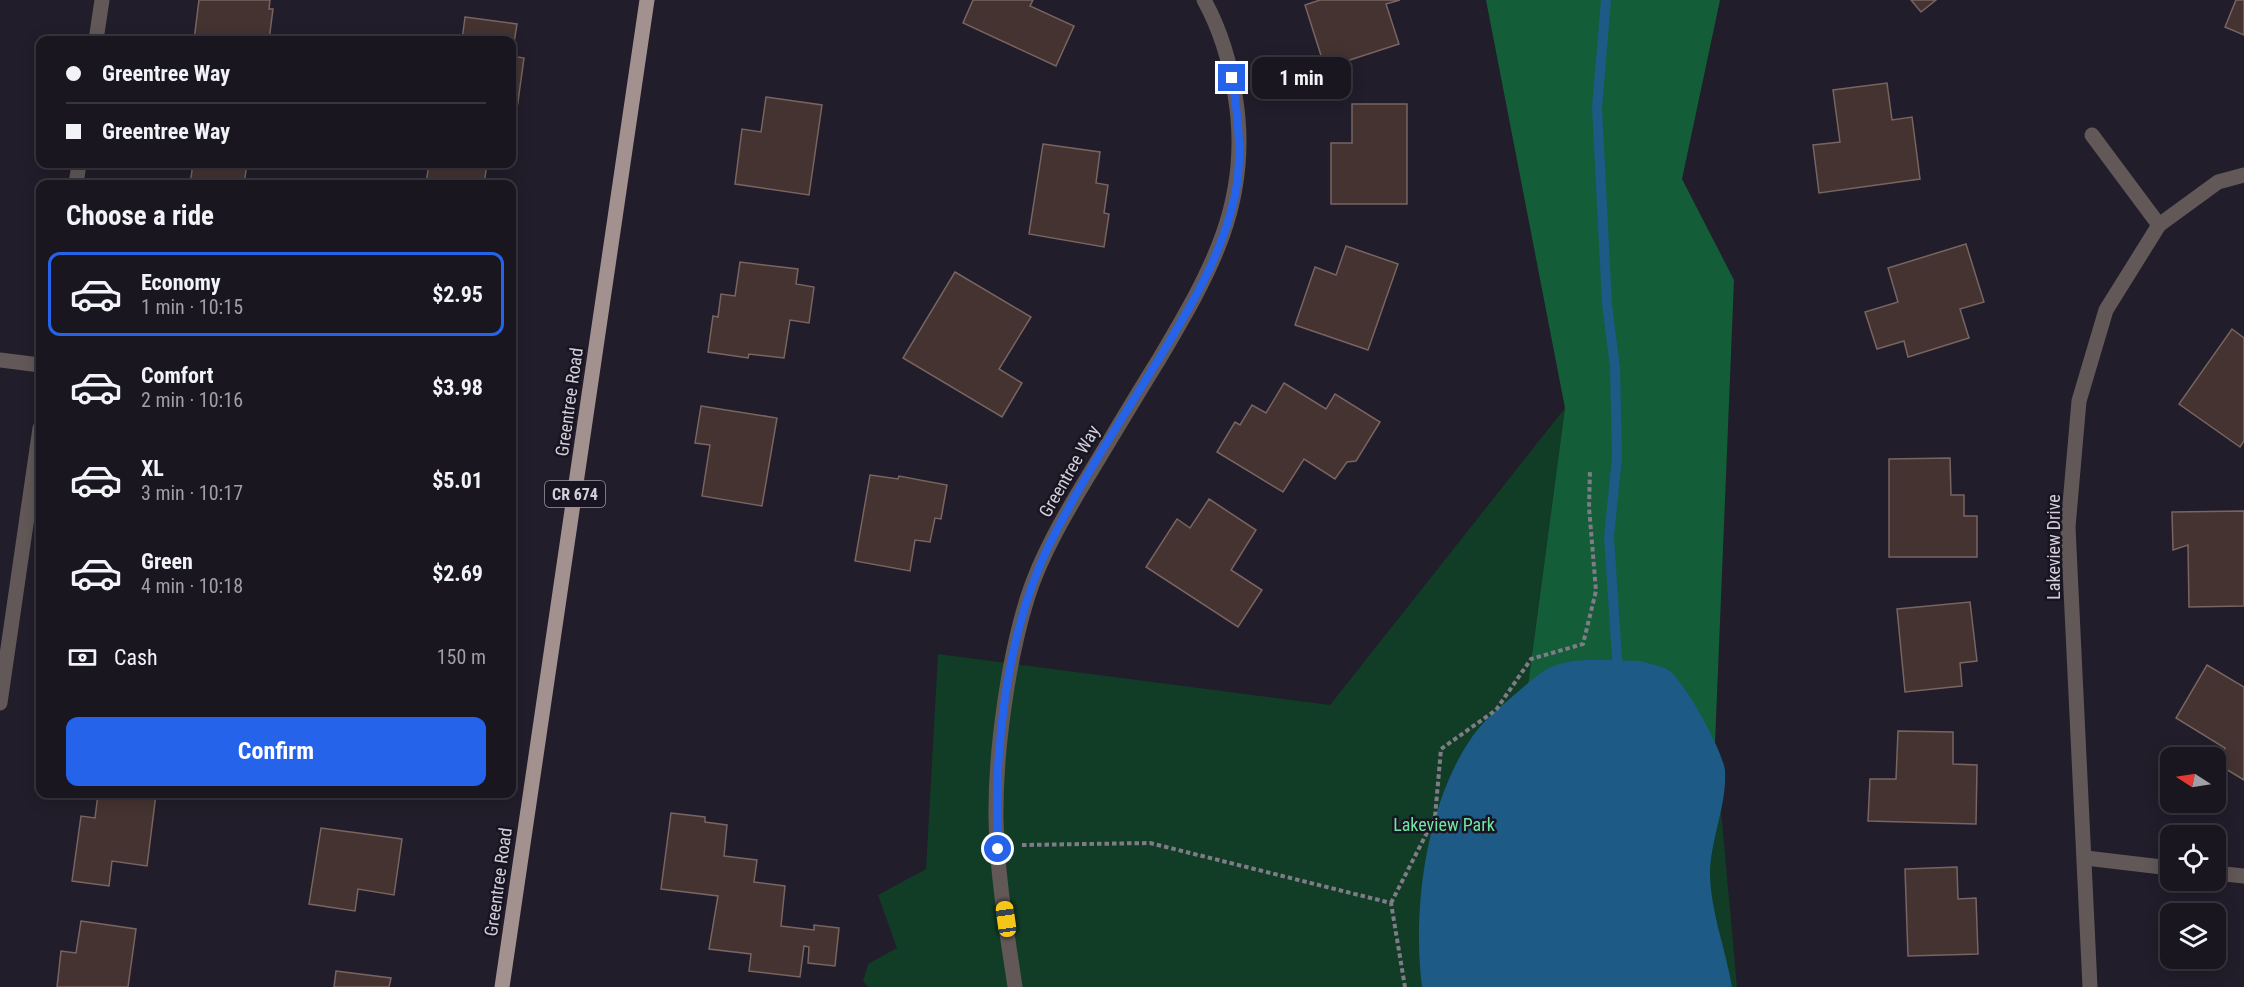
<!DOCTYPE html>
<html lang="en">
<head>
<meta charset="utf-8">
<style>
  :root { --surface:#191620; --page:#26232d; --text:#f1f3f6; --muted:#9f9fa5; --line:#37353e; --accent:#2563eb }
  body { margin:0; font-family:"Roboto Condensed",sans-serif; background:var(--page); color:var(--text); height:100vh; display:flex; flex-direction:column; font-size:22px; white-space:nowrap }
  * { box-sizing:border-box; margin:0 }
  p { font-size:20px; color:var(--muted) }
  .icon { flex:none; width:33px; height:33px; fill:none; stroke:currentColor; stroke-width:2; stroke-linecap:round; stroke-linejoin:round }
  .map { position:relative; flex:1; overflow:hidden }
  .sheet { position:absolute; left:36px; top:180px; width:480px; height:618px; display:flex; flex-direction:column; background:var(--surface); border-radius:12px; box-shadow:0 3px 15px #0003,0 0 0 2px var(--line) }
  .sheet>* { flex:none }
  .hud { position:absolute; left:36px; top:36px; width:480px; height:132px; border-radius:12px; box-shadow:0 3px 15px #0003,0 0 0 2px var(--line); display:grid; align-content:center; height:132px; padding:0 30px; background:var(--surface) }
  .needle { width:39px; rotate:282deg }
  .controls { position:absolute; left:2160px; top:747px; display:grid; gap:12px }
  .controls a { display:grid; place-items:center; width:66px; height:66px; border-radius:12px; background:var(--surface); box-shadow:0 3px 15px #0003,0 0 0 2px var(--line); font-size:30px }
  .end { position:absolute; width:27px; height:27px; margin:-14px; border:8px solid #2563eb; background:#fff; box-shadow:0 0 0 3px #fff }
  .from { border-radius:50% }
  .bubble { position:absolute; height:42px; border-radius:12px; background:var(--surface); box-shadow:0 3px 15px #0003,0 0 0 2px var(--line); font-size:20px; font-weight:700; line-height:42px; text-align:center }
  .car { position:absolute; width:18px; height:36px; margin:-18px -9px; border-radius:8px; box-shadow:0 0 4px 2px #0007; background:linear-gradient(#f5c518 24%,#345 0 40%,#f5c518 0 76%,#345 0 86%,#f5c518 0) }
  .hud b { display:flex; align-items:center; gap:21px; height:57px; font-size:22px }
  .hud b+b { border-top:2px solid var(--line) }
  .hud i { width:15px; height:15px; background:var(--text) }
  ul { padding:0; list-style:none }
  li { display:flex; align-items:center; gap:18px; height:84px; margin:0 12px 9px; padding:0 18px; border:3px solid transparent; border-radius:12px }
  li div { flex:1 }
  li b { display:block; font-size:22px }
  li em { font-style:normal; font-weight:700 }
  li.selected { border-color:var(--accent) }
  li>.icon { width:54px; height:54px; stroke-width:1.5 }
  h2 { padding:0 30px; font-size:27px; line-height:72px }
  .pay { display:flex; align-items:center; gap:15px; height:66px; padding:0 30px; font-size:22px }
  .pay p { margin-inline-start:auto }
  .action { display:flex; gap:12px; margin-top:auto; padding:12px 30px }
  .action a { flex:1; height:69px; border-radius:12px; background:var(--accent); color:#fff; font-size:24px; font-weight:700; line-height:69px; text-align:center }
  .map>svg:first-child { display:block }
  .green { fill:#113c25 }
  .forest { fill:#135d38 }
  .water { fill:#1d5a85 }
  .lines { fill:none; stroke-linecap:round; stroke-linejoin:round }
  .stream { stroke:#1d5a85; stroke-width:10 }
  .building { fill:#443330; stroke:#786461; stroke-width:1.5 }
  .path { stroke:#7f7c87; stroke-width:4; stroke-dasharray:4.5 3; stroke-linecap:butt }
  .minor { stroke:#615857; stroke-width:15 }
  .primary { stroke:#a3918f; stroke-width:15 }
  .route { stroke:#2563eb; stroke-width:8 }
  .labels { text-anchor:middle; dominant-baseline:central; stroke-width:5; stroke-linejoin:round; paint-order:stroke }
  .shield { fill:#181421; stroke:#9a97a2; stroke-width:1.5 }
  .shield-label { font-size:16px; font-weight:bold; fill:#d2cfd9 }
  .street-label { font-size:18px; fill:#d2cfd9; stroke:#181421 }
  .park-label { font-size:18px; fill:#6fe7a3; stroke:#181421 }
</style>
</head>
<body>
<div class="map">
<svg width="2244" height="987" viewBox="0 0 2244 987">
  <rect width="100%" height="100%" fill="#211d2a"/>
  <polygon class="green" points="1565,408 1528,684 1715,744 1737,987 868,987 863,981 868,964 897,948 878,895 926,869 938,654 1330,705"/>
  <polygon class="forest" points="1486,0 1720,0 1682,179 1734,280 1715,744 1667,669 1528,685 1565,408"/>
  <path class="water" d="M1640 661C1649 664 1659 665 1667 669 1683 678 1724 752 1725 771 1727 806 1710 840 1710 875 1711 913 1726 950 1732 987H1422C1412 909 1426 803 1472 737 1483 721 1499 708 1514 695 1525 686 1540 671 1554 666 1579 656 1614 661 1640 661Z"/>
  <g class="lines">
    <polyline class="stream" points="1606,0 1597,108 1607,304 1615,368 1617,457 1609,537 1618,673"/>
  </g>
  <g class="building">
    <polygon points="199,0 270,0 269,9 273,9 269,40 194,40"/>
    <polygon points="973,0 1033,0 1030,6 1074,26 1056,66 963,23"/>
    <polygon points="1400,0 1386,4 1399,44 1325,68 1305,5 1320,0"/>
    <polygon points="1911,0 1936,0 1921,12"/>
    <polygon points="2236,0 2244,0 2244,35 2225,27"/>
    <polygon points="465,17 517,24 512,56 524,58 515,123 512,122 512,40 462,40"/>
    <polygon points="1887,83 1892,120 1912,117 1920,179 1819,193 1813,145 1840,142 1833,90"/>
    <polygon points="766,97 822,105 809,195 735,184 742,129 761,132"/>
    <polygon points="1352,104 1407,104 1407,204 1331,204 1331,143 1352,143"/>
    <polygon points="1043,144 1100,152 1096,183 1108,185 1104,213 1109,214 1104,247 1029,234"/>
    <polygon points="193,164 247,164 244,184 190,184"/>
    <polygon points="429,164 487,164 484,184 404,184 405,180 426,183"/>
    <polygon points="1966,244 1984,302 1960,309 1969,338 1908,357 1904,341 1877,349 1865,312 1898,302 1888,268"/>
    <polygon points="1346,246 1398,264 1368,350 1295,325 1315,267 1336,275"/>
    <polygon points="740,262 798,269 796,284 814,287 809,323 790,320 784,358 749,354 748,358 708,352 713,316 718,317 721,294 735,296"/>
    <polygon points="955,272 1031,317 999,369 1022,383 1002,417 903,358"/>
    <polygon points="2232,329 2244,338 2244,441 2240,447 2179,404"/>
    <polygon points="1284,383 1326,409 1335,394 1380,422 1356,461 1347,462 1335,479 1304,459 1283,492 1217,452 1235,422 1240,425 1252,405 1266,413"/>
    <polygon points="701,406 777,418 762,506 702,496 710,445 695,443"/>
    <polygon points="1950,458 1951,495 1964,495 1964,516 1977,516 1977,557 1889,557 1889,459"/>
    <polygon points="870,475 898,479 899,476 947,485 941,519 935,518 930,542 915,540 910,571 855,561"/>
    <polygon points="1209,499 1256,530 1231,570 1262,590 1238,627 1146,567 1177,519 1190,528"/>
    <polygon points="2244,511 2244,606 2189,607 2188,545 2173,550 2172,512"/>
    <polygon points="1970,602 1977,661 1960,663 1962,686 1905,692 1897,609"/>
    <polygon points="2207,665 2244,687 2244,780 2216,763 2225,748 2176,718"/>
    <polygon points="1898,731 1953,732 1953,764 1977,765 1976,824 1868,821 1870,779 1896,779"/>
    <polygon points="98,794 156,794 147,866 112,861 109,886 72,881 81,816 95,818"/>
    <polygon points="671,813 705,817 705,822 727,825 724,856 757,860 754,882 785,886 781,926 814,930 814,925 839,928 835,966 808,963 809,947 804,946 800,977 749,971 751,954 709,949 718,896 661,889"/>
    <polygon points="321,828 402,839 394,895 358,889 355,911 309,904"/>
    <polygon points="1957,867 1958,899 1976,898 1978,954 1908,956 1905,869"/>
    <polygon points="81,921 136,929 128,987 57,987 61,951 76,953"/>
    <polygon points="336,971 391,978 389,987 334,987"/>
  </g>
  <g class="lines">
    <g class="path">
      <polyline points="1022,845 1150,843 1391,903 1405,987"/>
      <polyline points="1391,903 1435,817 1441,749 1496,710 1531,659 1583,644 1596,591 1589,507 1590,471"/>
    </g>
    <g class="minor">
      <polyline points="96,40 102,0"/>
      <polyline points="2092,135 2159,225"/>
      <polyline points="76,184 79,164"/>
      <polyline points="0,360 40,365"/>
      <polyline points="0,703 40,428"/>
      <polyline points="2086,858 2170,868"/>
      <polyline points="2216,873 2244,876"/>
      <path d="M1015 987C1007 932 997 876 996 819 995 753 1008 659 1028 596 1041 556 1063 518 1084 483 1109 442 1133 401 1158 361 1210 273 1253 201 1235 95 1230 62 1220 29 1204 0"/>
      <polyline points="2090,987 2068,527 2079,401 2106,310 2159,225 2218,182 2244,175"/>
    </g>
    <polyline class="primary" points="502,987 647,0"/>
  </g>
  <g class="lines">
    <path class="route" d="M998 849C993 753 1006 635 1048 547 1082 478 1126 413 1166 347 1195 299 1223 251 1235 195 1243 157 1238 116 1232 78"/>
  </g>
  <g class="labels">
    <rect class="shield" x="545" y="481" width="60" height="26" rx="4.5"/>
    <g class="shield-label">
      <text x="575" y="494">CR 674</text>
    </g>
    <g class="street-label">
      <text transform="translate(569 402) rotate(-82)">Greentree Road</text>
      <text transform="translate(1069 471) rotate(-60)">Greentree Way</text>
      <text transform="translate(2053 547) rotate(-90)">Lakeview Drive</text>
      <text transform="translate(498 882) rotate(-82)">Greentree Road</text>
    </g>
    <g class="park-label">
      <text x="1444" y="824">Lakeview Park</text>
    </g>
  </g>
</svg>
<div class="controls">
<a><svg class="needle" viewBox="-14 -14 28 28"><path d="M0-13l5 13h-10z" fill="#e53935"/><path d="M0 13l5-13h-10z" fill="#9f9fa5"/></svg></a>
<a><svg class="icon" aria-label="locate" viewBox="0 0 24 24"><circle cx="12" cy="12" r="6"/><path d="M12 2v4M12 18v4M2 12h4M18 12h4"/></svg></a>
<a><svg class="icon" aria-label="layers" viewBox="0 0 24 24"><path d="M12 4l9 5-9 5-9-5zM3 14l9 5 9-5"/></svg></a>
</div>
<i class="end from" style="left:998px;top:849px"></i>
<i class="end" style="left:1232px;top:78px"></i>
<div class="bubble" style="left:1252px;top:57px;width:99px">1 min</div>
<i class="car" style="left:1006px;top:919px;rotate:352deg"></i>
<div class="hud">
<b><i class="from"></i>Greentree Way</b>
<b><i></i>Greentree Way</b>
</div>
<section class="sheet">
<h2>Choose a ride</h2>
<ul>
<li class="selected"><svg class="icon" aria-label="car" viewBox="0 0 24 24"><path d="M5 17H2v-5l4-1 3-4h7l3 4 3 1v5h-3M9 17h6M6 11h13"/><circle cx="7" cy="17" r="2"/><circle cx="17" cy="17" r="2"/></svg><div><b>Economy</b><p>1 min · 10:15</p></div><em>$2.95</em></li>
<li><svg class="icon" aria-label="car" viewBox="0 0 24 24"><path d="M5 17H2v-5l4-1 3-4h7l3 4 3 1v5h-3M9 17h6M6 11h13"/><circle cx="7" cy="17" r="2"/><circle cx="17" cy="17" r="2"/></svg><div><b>Comfort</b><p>2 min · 10:16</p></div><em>$3.98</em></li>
<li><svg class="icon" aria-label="car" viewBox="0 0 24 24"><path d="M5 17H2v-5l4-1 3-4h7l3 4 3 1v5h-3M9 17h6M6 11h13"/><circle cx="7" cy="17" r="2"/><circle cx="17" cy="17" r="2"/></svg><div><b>XL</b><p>3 min · 10:17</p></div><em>$5.01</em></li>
<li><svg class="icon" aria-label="car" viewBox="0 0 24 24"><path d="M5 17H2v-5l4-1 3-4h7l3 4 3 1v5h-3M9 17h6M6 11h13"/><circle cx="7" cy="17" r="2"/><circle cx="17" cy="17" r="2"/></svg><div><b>Green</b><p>4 min · 10:18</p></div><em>$2.69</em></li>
</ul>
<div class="pay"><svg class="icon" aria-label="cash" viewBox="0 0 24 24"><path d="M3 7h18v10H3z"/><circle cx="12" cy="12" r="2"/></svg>Cash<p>150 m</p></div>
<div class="action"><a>Confirm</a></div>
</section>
</div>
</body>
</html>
